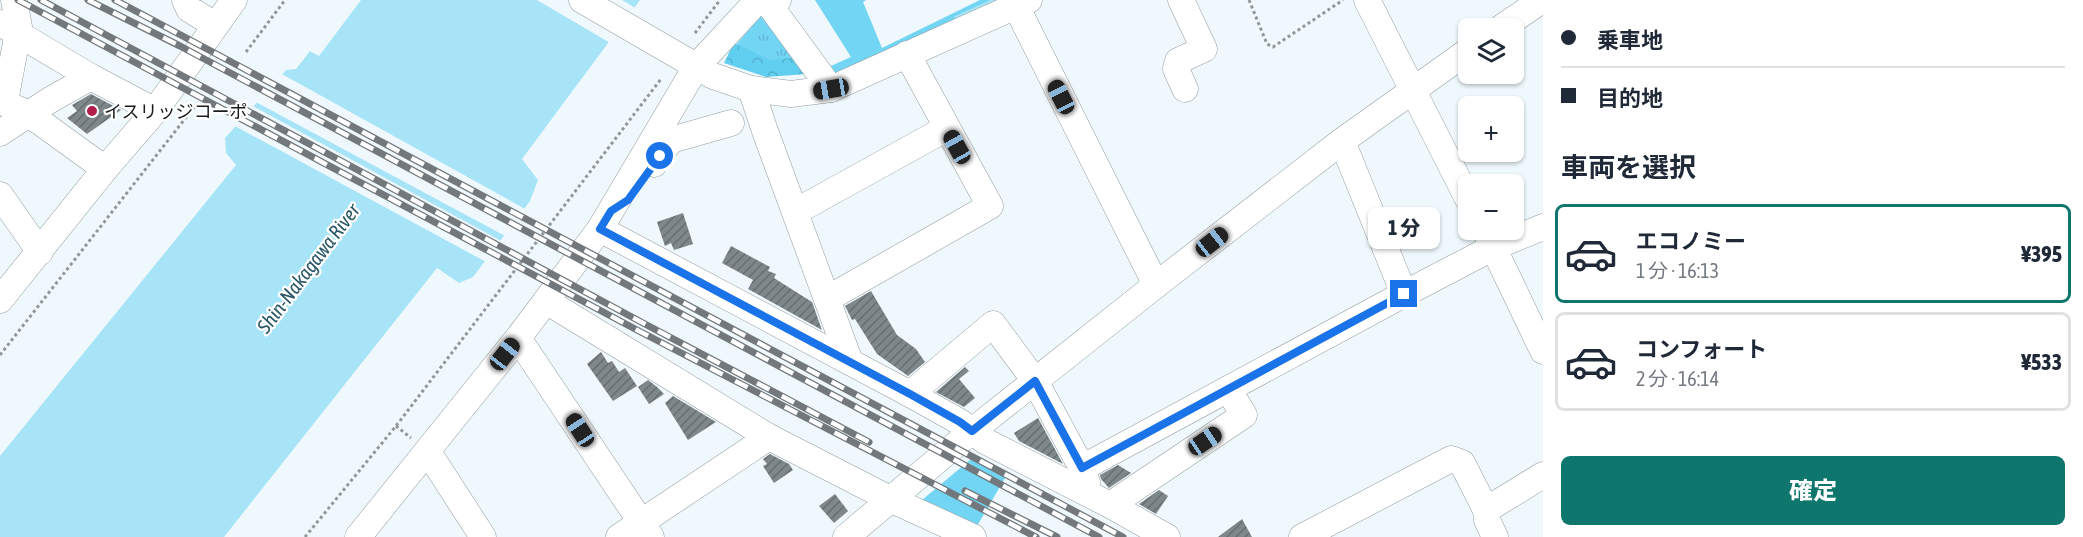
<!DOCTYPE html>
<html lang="ja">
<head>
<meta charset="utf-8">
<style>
  :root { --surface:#fff; --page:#f2f2f3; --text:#1f2937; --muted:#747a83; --line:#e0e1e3; --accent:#0f766e }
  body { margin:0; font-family:"Asap Condensed","Noto Sans JP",sans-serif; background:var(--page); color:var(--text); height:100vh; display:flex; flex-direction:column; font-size:22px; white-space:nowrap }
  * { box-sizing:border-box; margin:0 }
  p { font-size:20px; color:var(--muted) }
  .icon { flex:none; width:33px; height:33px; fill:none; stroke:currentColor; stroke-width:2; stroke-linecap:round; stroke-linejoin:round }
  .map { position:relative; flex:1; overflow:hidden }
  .sheet { display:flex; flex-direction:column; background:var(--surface); width:540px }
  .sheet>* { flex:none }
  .guide { display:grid; align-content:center; height:132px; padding:0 18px; background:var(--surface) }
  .buttons { position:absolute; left:1458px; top:18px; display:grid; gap:12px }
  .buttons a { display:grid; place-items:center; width:66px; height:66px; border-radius:9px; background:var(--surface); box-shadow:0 2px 4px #0004; font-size:30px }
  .end { position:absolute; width:27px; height:27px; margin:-14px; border:8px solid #1a73e8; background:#fff; box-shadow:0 0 0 3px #fff }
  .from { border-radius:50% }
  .bubble { position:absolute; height:42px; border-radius:9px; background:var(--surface); box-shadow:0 2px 4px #0004; font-size:20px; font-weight:800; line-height:42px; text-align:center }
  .car { position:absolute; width:18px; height:36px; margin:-18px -9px; border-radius:8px; box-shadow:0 0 4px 2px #0007; background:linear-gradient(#222 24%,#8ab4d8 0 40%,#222 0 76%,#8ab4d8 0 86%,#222 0) }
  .guide b { display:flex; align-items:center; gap:21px; height:57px; font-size:22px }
  .guide b+b { border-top:2px solid var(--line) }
  .guide i { width:15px; height:15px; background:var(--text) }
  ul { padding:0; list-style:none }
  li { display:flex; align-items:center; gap:18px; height:99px; margin:0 12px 9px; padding:0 6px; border:3px solid var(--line); border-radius:9px }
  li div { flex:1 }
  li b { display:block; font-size:22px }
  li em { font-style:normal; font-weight:800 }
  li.on { border-color:var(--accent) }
  li>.icon { width:54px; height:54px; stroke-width:1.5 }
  h2 { padding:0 18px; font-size:27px; line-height:72px }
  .action { display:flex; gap:12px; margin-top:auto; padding:12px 18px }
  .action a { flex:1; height:69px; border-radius:9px; background:var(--accent); color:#fff; font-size:24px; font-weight:800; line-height:69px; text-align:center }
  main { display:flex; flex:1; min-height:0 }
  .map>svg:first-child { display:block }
  .grass { fill:url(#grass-tufts) }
  .forest { fill:url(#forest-crowns) }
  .park { fill:#72d5f4 }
  .water { fill:#a8e4f7 }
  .pier { fill:#eff9fd }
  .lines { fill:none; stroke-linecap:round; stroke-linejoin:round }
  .stream { stroke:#a8e4f7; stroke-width:5 }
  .building { fill:url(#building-hatch) }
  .minor-casing { stroke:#939c9f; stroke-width:27 }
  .path { stroke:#90979a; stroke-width:3; stroke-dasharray:3 3; stroke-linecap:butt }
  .minor { stroke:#fff; stroke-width:26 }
  .rail-casing { stroke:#72787b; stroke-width:7 }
  .rail { stroke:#fff; stroke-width:4.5; stroke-dasharray:14; stroke-linecap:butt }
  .route { stroke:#1a73e8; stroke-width:8 }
  .poi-dot { fill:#b11f4a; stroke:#fff; stroke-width:2 }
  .labels { text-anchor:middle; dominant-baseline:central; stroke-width:4.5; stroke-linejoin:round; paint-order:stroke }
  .poi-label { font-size:18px; fill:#181b1c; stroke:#fff; text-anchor:start }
  .water-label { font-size:20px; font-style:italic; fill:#295766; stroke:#fff }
</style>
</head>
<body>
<main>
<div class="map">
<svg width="1543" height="537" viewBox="0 0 1543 537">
  <defs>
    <pattern id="grass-tufts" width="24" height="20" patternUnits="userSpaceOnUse" patternTransform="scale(1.5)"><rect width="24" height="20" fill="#72d5f4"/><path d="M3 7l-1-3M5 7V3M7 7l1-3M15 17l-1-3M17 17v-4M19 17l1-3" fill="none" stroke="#62b6d1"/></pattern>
    <pattern id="forest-crowns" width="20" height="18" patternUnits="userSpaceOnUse" patternTransform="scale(1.5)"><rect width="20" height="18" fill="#60ceef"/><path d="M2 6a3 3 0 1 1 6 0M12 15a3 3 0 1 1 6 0" fill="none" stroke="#53b0cc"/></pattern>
    <pattern id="building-hatch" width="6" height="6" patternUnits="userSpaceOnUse" patternTransform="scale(1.5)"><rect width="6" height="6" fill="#7e878a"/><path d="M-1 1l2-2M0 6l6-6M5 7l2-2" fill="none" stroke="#666e70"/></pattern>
  </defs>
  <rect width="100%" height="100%" fill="#eff9fd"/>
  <polygon class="grass" points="766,10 808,67 731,56 728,54"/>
  <polygon class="forest" points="734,43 770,60 803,57 807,74 766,77 724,63"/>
  <g class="park">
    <polygon points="815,0 866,0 863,2 882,48 980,0 997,0 997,2 838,76 824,69 851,57"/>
    <polygon points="976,455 1008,473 977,526 922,500"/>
  </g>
  <polygon class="water" points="361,0 640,0 522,159 538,180 530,201 473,277 459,283 437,268 224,537 0,537 0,456 236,165 226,153 225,138 286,70 296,69 310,51 319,56"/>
  <g class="pier">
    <polygon points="537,0 622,0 637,9 612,44"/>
    <polygon points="280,73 527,210 507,237 254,101"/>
    <polygon points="251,105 503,242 488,263 233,125"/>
  </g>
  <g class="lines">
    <polyline class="stream" points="957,18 994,1"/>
  </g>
  <g class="building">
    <polygon points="91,94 121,110 87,134 67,118 77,111 72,105"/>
    <polygon points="683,213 693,244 674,250 671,243 665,246 657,222"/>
    <polygon points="731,246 770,267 768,271 776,274 774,278 812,302 822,330 748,289 753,280 722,263"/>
    <polygon points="871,291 897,335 916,349 925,362 908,376 877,354 855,319 852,320 845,306"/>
    <polygon points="601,352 608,363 612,361 619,372 625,368 637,386 613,401 587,364"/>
    <polygon points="965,367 969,371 959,379 975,398 964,407 936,392"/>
    <polygon points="648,380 657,387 664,394 649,404 638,387"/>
    <polygon points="673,396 716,422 688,440 665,403"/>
    <polygon points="1038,418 1063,464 1019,441 1014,433"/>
    <polygon points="770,454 789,464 793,470 774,483 763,466 767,464 763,459"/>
    <polygon points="1118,465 1131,473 1109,488 1101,479 1100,475"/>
    <polygon points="1159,490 1168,496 1156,514 1139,504"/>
    <polygon points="835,494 848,511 834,523 819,506"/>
    <polygon points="1242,519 1252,537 1218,537"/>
  </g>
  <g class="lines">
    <defs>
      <g id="minor">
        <polyline points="185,0 189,9 215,25"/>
        <polyline points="582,0 713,76 751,89 791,94 831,89 1029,0"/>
        <polyline points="778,0 771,7 831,89"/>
        <polyline points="1013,0 1156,285"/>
        <polyline points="1181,0 1204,49 1178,61 1176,69 1185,89"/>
        <polyline points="1367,0 1468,199"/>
        <polyline points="0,23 91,77 155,111"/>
        <polyline points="1501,28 1542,0"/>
        <polyline points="751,89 765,131 850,362"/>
        <polyline points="0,101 29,114 105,169"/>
        <polyline points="5,101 19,27 14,0"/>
        <polyline points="0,133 50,100 91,77"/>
        <polyline points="1342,141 1404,294"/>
        <polyline points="654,164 671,140 731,123"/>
        <polyline points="0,195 40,252"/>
        <polyline points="795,212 947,128"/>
        <polyline points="600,229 910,394 960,422 985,441 1110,505 1167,537"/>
        <polyline points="1485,230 1543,351"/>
        <polyline points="827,299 990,206 907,54"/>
        <polyline points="0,300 105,169 155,111 234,0"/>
        <polyline points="546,301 769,437 892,500 973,537"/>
        <polyline points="910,394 993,324 1035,381 1082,468 1087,482"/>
        <polyline points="428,452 483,537"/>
        <polyline points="1082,468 1404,294 1494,247 1543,227"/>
        <polyline points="1110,505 1244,415 1228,389"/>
        <polyline points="1486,510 1543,475"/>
        <polyline points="358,537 518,338"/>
        <polyline points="619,537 769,437"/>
        <polyline points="651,537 518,338 600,229 696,67 758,0"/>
        <polyline points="846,537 972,431 1156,285 1342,141 1468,51"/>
        <polyline points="1302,537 1451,459 1462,463 1486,510 1487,520 1495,537"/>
      </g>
    </defs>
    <use href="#minor" class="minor-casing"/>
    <g class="path">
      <polyline points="1249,0 1267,44 1273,47 1343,0"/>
      <polyline points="695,33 720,0"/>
      <polyline points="246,52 285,0"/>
      <polyline points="0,355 195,106"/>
      <polyline points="396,426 411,438"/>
      <polyline points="305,537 396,426 661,79"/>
    </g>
    <use href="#minor" class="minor"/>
    <defs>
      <g id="rail">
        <polyline points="18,0 637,330 1036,537"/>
        <polyline points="41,0 643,323 869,442"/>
        <polyline points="88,0 180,46 1099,537"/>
        <polyline points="115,0 1123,537"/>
        <polyline points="965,491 1057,537"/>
      </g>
    </defs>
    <use href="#rail" class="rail-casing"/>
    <use href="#rail" class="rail"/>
  </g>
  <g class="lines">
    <polyline class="route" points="660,156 628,200 611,211 600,229 910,394 960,422 972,431 1035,381 1082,468 1404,294"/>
  </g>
  <circle class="poi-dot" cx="92" cy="111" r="6"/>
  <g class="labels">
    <g class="poi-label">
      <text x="104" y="111">イスリッジコーポ</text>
    </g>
    <g class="water-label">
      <text transform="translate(308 268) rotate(-53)">Shin-Nakagawa River</text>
    </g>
  </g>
</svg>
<div class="buttons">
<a><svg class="icon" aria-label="layers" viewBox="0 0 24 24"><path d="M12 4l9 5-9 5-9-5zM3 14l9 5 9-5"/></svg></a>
<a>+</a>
<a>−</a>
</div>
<i class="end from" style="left:660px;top:156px"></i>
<i class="end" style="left:1404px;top:294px"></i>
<div class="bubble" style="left:1368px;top:207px;width:72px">1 分</div>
<i class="car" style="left:831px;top:89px;rotate:260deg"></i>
<i class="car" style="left:1061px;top:97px;rotate:333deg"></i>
<i class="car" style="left:957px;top:147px;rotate:331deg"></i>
<i class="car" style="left:1212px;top:242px;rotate:52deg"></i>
<i class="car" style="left:505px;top:354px;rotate:38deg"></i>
<i class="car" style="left:580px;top:430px;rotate:327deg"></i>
<i class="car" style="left:1205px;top:441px;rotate:56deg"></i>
</div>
<section class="sheet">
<div class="guide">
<b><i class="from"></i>乗車地</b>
<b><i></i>目的地</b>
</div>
<h2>車両を選択</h2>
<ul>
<li class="on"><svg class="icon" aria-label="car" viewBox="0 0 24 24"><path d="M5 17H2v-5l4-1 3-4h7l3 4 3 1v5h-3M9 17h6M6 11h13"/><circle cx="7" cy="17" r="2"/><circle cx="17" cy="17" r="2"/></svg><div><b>エコノミー</b><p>1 分 · 16:13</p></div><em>¥395</em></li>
<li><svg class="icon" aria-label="car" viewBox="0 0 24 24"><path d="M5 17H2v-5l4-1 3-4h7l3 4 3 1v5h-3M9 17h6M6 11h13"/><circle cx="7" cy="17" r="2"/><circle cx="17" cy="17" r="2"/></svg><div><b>コンフォート</b><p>2 分 · 16:14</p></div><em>¥533</em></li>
</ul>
<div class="action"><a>確定</a></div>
</section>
</main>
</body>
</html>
